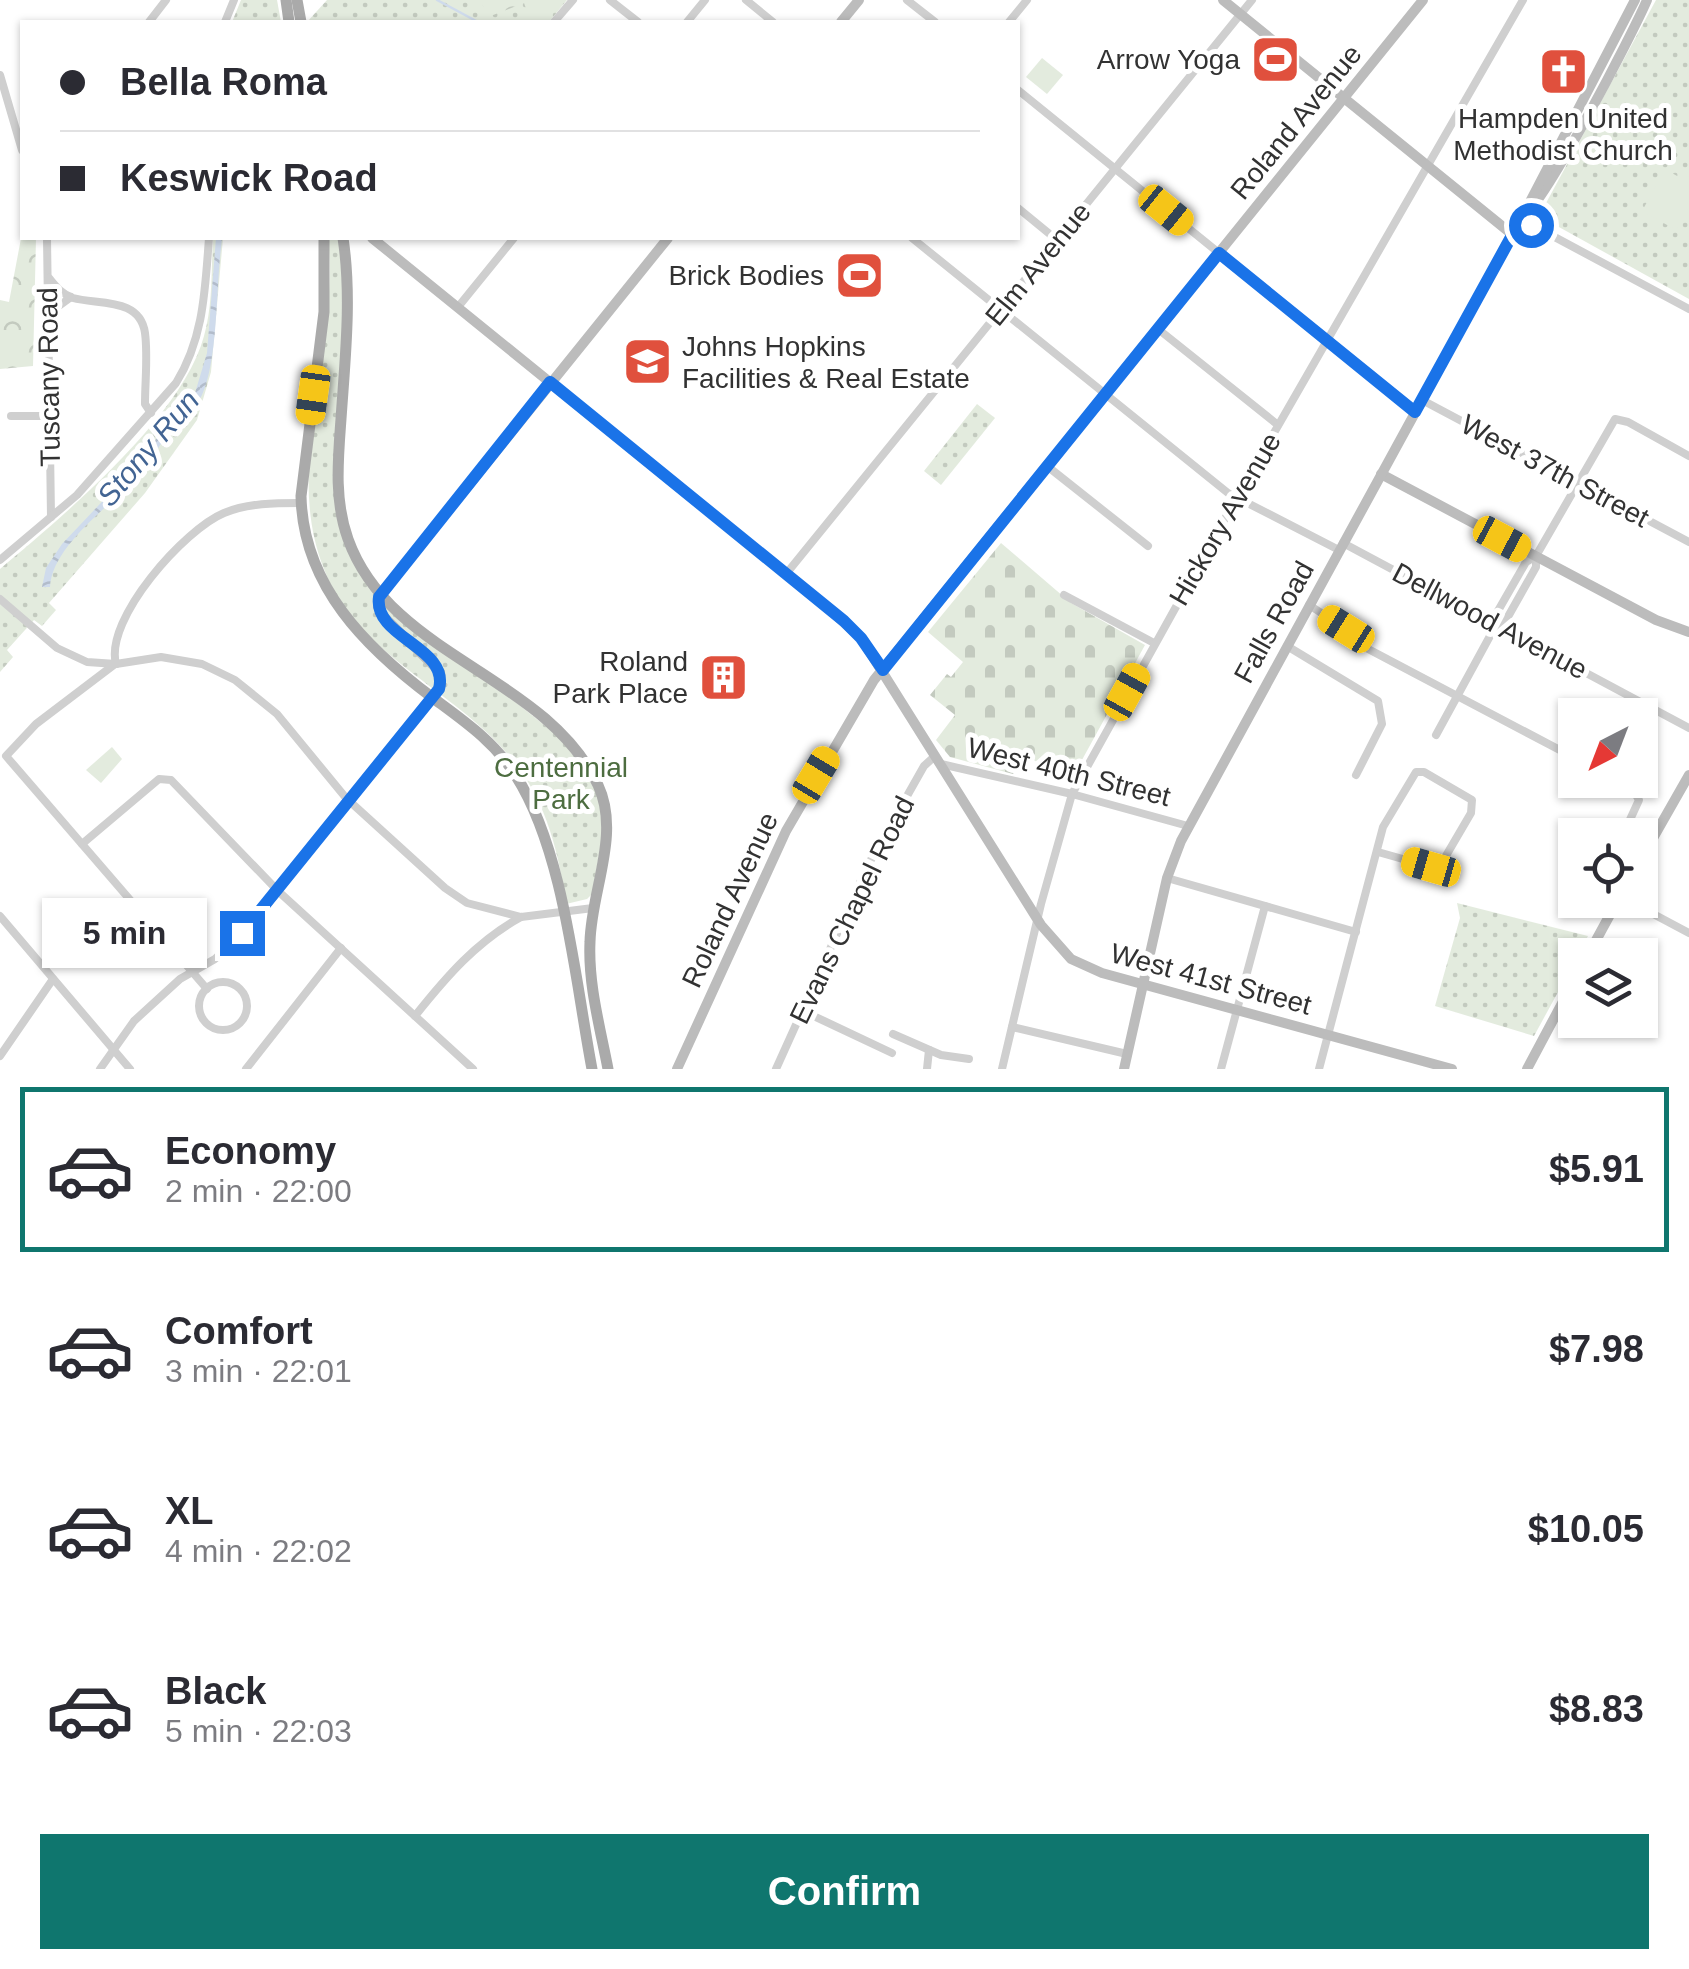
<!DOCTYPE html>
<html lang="en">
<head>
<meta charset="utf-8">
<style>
  :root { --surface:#fff; --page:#f2f2f3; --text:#2b2b33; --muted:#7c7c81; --line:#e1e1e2; --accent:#0f766e }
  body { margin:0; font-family:Arial,sans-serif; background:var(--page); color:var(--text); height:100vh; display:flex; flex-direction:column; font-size:38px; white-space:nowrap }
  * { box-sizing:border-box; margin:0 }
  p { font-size:32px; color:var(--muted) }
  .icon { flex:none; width:55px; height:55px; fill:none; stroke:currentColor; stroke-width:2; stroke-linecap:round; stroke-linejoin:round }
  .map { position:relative; height:1069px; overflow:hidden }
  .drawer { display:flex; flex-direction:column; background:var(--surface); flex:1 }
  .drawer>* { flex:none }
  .banner { position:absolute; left:20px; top:20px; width:1000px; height:220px; border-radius:0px; box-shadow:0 2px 8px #0004; display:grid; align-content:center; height:220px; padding:0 40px; background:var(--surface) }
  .needle { width:65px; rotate:222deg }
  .buttons { position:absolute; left:1558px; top:698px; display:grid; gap:20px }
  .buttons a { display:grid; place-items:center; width:100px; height:100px; border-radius:0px; background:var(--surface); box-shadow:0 2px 8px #0004; font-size:50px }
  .end { position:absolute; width:45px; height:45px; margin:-22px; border:12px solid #1a73e8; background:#fff; box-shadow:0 0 0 5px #fff }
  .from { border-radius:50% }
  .bubble { position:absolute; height:70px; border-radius:0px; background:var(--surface); box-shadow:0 2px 8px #0004; font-size:32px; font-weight:700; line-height:70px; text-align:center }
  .car { position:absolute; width:30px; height:60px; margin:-30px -15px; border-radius:12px; box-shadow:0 0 8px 2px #0007; background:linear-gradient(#f5c518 24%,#345 0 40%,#f5c518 0 76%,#345 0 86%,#f5c518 0) }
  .banner b { display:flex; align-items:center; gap:35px; height:95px; font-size:38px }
  .banner b+b { border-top:2px solid var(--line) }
  .banner i { width:25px; height:25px; background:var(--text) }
  ul { padding:18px 0 0; list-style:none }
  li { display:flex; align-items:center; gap:30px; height:165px; margin:0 20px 15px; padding:0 20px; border:5px solid transparent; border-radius:0px }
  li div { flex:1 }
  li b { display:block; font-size:38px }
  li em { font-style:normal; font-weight:700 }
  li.on { border-color:var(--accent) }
  li>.icon { width:90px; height:90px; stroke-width:1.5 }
  .action { display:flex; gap:20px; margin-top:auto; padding:20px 40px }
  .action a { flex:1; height:115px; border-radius:0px; background:var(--accent); color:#fff; font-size:40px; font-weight:700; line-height:115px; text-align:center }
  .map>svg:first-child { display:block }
  .green { fill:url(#green-dots) }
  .forest { fill:url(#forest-crowns) }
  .cemetery { fill:url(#cemetery-stones) }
  .pitch { fill:#e3ebde }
  .water { fill:url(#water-waves) }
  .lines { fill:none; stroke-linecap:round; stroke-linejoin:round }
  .stream { stroke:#cfdbec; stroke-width:2.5 }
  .street { stroke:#cfcfcf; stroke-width:8 }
  .secondary { stroke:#bcbcbc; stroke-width:10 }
  .primary { stroke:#aaa; stroke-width:11 }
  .route { stroke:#1a73e8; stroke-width:12 }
  .labels { text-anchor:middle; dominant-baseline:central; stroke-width:10; stroke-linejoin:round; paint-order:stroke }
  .poi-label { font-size:28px; fill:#323232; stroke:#fff; text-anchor:end }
  .street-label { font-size:28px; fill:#323232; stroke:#fff }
  .park-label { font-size:28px; fill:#4d6d40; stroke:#fff }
  .water-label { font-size:30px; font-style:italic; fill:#426493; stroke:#fff }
</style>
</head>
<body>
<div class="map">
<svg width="1689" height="1069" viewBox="0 0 1689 1069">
  <defs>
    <pattern id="green-dots" width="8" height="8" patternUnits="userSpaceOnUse" patternTransform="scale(2.5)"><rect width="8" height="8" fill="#e3ebde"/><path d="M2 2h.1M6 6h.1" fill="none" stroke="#c3cabf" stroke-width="1.8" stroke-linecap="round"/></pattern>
    <pattern id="forest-crowns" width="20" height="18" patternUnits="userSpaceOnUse" patternTransform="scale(2.5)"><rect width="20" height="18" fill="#e3ebde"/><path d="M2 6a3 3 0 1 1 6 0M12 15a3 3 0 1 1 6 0" fill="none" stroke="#c3cabf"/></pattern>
    <pattern id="cemetery-stones" width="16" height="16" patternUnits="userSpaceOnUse" patternTransform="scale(2.5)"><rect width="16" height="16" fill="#e3ebde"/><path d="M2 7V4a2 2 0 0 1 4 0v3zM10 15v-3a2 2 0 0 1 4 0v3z" fill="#c3cabf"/></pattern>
    <pattern id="water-waves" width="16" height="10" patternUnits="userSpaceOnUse" patternTransform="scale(2.5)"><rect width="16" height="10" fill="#cfdbec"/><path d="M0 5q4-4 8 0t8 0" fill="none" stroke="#b2bccb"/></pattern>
  </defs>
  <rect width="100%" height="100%" fill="#fff"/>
  <g class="green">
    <polygon points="241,0 277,0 281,22 232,22"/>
    <polygon points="327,0 567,0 549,22 307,22"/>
    <polygon points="1656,0 1689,0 1689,299 1539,216"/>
    <path d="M213 238H223L211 372 197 420 145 493 49 603 56 610 42 626 34 620 7 650 13 657 0 672V569C63 516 183 416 204 336 213 305 211 270 213 238Z"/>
    <path d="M328 238H338L344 277 336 497 365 581 564 741 601 799 603 833 592 894 587 899 566 904C559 854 547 804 515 763 459 690 359 659 324 569 282 465 340 347 328 238Z"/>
    <polygon points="977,404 995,418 941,485 924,471"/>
    <polygon points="1457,903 1588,936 1578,955 1575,955 1575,961 1534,1036 1435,1006 1460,918"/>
  </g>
  <g class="forest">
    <polygon points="480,0 562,0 543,22 531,22 524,3 488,17"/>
    <polygon points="22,233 22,238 36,238 33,366 0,369 0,300 9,302"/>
  </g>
  <polygon class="cemetery" points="1001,543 1071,603 1145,645 1071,780 1024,755 1013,774 950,757 936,740 955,715 930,695 947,674 951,677 963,662 928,632"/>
  <g class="pitch">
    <polygon points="1042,58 1063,75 1047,94 1026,77"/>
    <polygon points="1670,172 1679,177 1689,176 1689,207 1676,230 1642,211 1661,177"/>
    <polygon points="112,747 122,759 101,783 86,770"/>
  </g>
  <path class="water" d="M216 238H222L221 248C216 288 218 360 202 395 194 411 180 423 167 436 157 448 150 462 140 474 113 504 52 545 50 587H42L46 568 62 544 115 488 172 420 192 403 207 353Z"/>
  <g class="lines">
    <polyline class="stream" points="437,0 478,22"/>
    <g class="street">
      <polyline points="610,0 638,22"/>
      <polyline points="746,0 773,22"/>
      <polyline points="907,0 935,22"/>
      <polyline points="149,22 166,0"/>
      <polyline points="225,22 234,0"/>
      <polyline points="554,22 573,0"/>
      <polyline points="687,22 705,0"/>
      <polyline points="1009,22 1027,0"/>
      <polyline points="0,75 22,150"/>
      <polyline points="1018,90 1415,412"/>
      <polyline points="1018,208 1057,240"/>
      <polyline points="1521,219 1689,309"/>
      <polyline points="47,238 51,517"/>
      <polyline points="912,238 1228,493 1339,550"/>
      <path d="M49 278C56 287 62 294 73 298 98 305 140 297 145 333 148 356 145 381 145 404L151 413"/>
      <polyline points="458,307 514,238"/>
      <polyline points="49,313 71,297"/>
      <polyline points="1158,329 1278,425"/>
      <polyline points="1422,400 1689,542"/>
      <polyline points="11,416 49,416"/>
      <polyline points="1047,466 1148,546"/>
      <polyline points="1343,543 1689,728"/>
      <path d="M0 560 77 495 176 383C204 338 205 289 209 238"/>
      <polyline points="786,574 1252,0"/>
      <polyline points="1064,595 1154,643"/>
      <polyline points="0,599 57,648 87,662 116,664 161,657 202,664 235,680 277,714 346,798 445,888 467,903 521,917 593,908"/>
      <polyline points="1309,605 1346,629 1353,641 1575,758"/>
      <polyline points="1496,625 1505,622 1536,567 1536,556 1615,419 1628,422 1689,456"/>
      <polyline points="1287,646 1378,701 1382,724 1356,775"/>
      <polyline points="115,664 36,724 6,756 207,989"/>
      <path d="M116 664C104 619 185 529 224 513 248 503 275 503 301 503"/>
      <polyline points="1436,735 1496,625 1495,616 1526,562 1536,556"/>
      <polyline points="941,764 1072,794 1188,826"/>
      <polyline points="1615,780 1633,790 1639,800 1628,824 1617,835"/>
      <polyline points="82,844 159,779 171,780 278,891 473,1069"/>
      <polyline points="1167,878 1356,932"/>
      <polyline points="1627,900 1689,933"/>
      <polyline points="0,916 130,1069"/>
      <circle cx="223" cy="1006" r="24"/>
      <polyline points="803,1011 892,1053"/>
      <path d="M415 1016C446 977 477 941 521 917"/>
      <polyline points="1012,1027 1127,1054"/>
      <polyline points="893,1034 941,1055 969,1059"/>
      <polyline points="0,1056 53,979"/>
      <polyline points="100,1069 134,1021 180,979 215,959 258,916 432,698"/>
      <polyline points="246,1069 341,948"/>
      <polyline points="776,1069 868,865 924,766 935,756"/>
      <polyline points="927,1069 929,1050"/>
      <polyline points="1002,1069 1041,904 1072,794 1237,497 1523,0"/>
      <polyline points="1221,1069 1265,906"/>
      <polyline points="1319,1069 1383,827 1416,772 1424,772 1472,800 1471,813 1440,866 1431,867 1378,852"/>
    </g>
    <g class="secondary">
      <polyline points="1223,0 1513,235"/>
      <polyline points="841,22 859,0"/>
      <path d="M1521 219C1543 207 1633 33 1647 0"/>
      <polyline points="372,238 827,607 861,638 1041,925 1071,959 1102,973 1452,1069"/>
      <polyline points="1381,474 1656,620 1689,632"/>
      <polyline points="432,698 441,684 440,672 381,614 378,606 381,594 668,238"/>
      <polyline points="1640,861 1689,775"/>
      <polyline points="1588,955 1618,900"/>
      <polyline points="677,1069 786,831 874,680 1423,0"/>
      <polyline points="1124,1069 1167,878 1181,841 1521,219 1635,0"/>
      <polyline points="1527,1069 1575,979"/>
    </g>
    <g class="primary">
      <polyline points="286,0 289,22"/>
      <polyline points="297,0 301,22"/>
      <path d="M324 238V312L301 496C303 586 366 648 433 698 464 721 495 742 516 776 564 851 575 980 592 1069"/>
      <path d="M343 238C352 297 345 359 341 419 338 460 334 500 348 539 390 657 545 674 598 785 621 834 591 891 590 942 588 984 600 1027 608 1069"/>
    </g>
  </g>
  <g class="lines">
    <path class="route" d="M242 933 439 689C450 647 373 638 379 597L550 382 844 621 861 638 883 670 1219 253 1415 412 1521 219 1531 225"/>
  </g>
  <defs>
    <symbol id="stadium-square" viewBox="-11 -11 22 22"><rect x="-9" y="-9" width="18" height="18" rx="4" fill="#e0503d" stroke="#fff"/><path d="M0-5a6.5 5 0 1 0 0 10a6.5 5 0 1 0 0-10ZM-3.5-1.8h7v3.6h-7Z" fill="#fff"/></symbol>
    <symbol id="church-square" viewBox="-11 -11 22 22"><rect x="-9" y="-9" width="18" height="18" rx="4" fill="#e0503d" stroke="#fff"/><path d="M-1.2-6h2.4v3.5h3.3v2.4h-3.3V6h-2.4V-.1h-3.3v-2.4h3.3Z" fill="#fff"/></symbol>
    <symbol id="university-square" viewBox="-11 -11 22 22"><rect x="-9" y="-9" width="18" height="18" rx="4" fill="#e0503d" stroke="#fff"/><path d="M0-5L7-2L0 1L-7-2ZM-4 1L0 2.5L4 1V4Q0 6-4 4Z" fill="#fff"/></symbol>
    <symbol id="building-square" viewBox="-11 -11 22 22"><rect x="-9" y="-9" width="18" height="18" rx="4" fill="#e0503d" stroke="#fff"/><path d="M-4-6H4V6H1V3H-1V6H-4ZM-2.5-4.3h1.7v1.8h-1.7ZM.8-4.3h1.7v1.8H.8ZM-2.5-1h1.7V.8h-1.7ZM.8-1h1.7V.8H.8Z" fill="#fff"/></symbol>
  </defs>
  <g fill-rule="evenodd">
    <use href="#stadium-square" x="1248" y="32" width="55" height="55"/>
    <use href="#church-square" x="1536" y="44" width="55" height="55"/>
    <use href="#stadium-square" x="832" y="248" width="55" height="55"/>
    <use href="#university-square" x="620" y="334" width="55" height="55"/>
    <use href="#building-square" x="696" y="650" width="55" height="55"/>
  </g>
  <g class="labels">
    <g class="poi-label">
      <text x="1240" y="59">Arrow Yoga</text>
      <text x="1563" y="118" text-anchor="middle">Hampden United<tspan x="1563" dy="32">Methodist Church</tspan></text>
      <text x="824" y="275">Brick Bodies</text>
      <text x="682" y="346" text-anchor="start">Johns Hopkins<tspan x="682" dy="32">Facilities &amp; Real Estate</tspan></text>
      <text x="688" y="661">Roland<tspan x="688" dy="32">Park Place</tspan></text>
    </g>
    <g class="street-label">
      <text transform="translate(1296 122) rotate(-51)">Roland Avenue</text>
      <text transform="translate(1038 264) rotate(-51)">Elm Avenue</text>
      <text transform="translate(49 377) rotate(-91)">Tuscany Road</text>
      <text transform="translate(1555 471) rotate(28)">West 37th Street</text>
      <text transform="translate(1225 519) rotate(-60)">Hickory Avenue</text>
      <text transform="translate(1490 621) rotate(28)">Dellwood Avenue</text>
      <text transform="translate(1274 622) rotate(-61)">Falls Road</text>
      <text transform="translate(1069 772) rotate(14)">West 40th Street</text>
      <text transform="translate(730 900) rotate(-65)">Roland Avenue</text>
      <text transform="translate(852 910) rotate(-64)">Evans Chapel Road</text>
      <text transform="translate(1211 979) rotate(15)">West 41st Street</text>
    </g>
    <g class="park-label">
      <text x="561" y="767">Centennial<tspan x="561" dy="32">Park</tspan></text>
    </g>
    <g class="water-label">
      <text transform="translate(148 448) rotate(-50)">Stony Run</text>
    </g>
  </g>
</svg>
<div class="buttons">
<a><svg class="needle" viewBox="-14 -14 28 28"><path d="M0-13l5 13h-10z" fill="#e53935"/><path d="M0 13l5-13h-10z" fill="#7c7c81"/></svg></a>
<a><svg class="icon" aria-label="locate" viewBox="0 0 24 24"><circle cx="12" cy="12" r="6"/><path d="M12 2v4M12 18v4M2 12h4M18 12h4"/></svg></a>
<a><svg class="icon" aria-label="layers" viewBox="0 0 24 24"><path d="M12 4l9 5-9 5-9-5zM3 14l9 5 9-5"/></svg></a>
</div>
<i class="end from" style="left:1531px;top:225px"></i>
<i class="end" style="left:242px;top:933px"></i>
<div class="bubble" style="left:42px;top:898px;width:165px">5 min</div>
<i class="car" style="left:1166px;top:210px;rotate:129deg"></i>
<i class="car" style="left:313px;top:395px;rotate:188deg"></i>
<i class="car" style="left:1502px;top:539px;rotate:118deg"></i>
<i class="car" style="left:1346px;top:629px;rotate:302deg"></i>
<i class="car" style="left:1127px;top:692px;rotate:29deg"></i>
<i class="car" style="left:816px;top:775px;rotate:31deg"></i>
<i class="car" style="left:1431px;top:867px;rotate:286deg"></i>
<div class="banner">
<b><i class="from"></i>Bella Roma</b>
<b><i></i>Keswick Road</b>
</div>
</div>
<section class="drawer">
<ul>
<li class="on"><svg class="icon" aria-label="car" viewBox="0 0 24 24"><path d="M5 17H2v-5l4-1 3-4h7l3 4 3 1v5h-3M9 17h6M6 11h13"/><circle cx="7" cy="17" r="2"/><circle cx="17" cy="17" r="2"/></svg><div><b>Economy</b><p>2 min · 22:00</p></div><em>$5.91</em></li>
<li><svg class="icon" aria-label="car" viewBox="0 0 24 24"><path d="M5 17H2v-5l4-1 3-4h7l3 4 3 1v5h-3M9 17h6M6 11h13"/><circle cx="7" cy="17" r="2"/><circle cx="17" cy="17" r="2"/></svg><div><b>Comfort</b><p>3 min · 22:01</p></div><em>$7.98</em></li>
<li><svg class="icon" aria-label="car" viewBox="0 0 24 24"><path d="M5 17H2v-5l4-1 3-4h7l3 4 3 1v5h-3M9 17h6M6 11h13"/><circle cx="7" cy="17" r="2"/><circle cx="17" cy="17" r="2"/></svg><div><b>XL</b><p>4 min · 22:02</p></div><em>$10.05</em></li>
<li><svg class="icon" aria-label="car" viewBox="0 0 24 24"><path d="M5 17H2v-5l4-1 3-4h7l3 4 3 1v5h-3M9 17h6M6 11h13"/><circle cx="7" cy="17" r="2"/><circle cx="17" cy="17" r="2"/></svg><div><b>Black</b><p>5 min · 22:03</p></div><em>$8.83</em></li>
</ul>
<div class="action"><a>Confirm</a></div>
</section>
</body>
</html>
